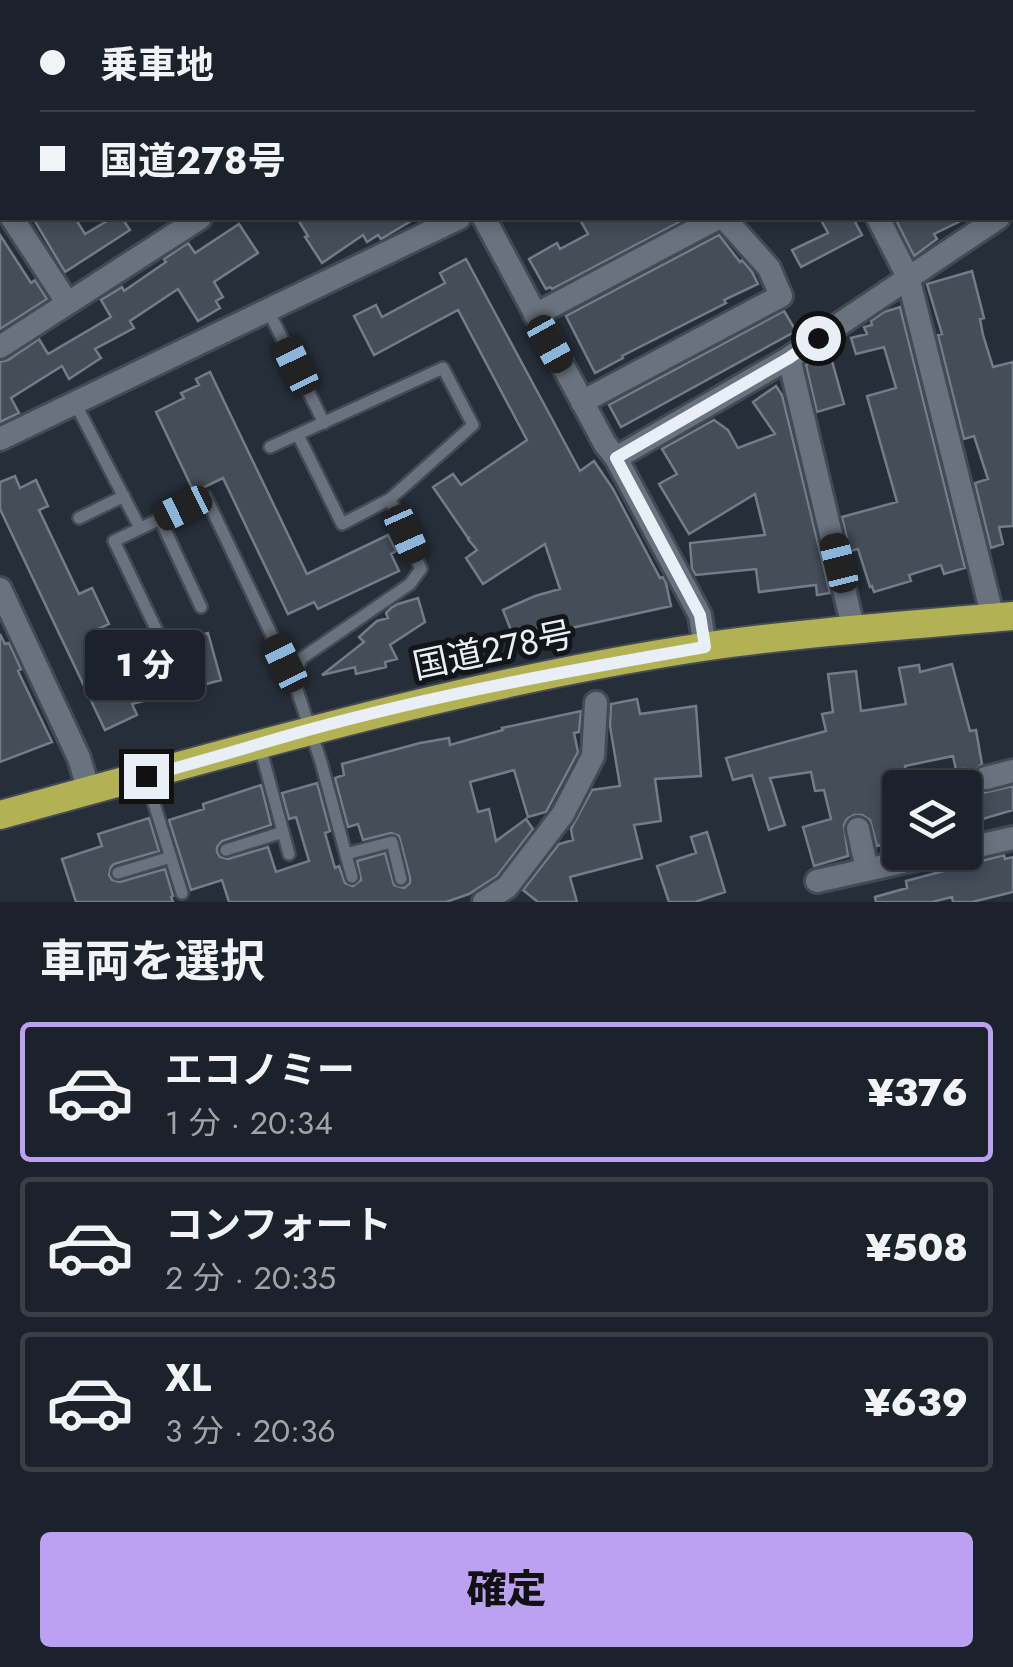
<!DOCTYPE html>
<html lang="ja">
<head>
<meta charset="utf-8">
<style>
  :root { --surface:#1c222b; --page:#252a33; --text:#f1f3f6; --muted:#a0a4a9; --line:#3a3f47; --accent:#bca0f2 }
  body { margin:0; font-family:Jost,"Noto Sans JP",sans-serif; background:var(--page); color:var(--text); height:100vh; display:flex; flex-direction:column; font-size:38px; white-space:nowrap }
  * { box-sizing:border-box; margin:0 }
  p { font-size:32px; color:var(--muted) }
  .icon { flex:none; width:55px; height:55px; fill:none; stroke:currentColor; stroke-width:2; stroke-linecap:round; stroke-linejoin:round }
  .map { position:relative; height:902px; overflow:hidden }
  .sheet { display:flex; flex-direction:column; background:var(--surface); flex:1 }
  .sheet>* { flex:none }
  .guide { position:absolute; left:0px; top:0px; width:1015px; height:220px; box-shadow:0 5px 15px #0003,0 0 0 2px var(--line); display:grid; align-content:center; height:220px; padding:0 40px; background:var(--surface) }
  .tools { position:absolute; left:882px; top:770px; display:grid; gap:20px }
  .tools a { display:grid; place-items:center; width:100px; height:100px; border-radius:10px; background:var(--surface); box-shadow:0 5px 15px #0003,0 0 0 2px var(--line); font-size:50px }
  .end { position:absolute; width:45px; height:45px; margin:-22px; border:12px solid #e9eff6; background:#111; box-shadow:0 0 0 5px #111 }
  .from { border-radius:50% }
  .bubble { position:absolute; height:70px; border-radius:10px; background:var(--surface); box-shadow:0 5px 15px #0003,0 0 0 2px var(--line); font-size:32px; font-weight:800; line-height:70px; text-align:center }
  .car { position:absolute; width:30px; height:60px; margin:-30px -15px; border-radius:12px; box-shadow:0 0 8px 2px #0007; background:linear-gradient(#222 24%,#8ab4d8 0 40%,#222 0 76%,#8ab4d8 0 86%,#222 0) }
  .guide b { display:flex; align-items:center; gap:35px; height:95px; font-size:38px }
  .guide b+b { border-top:2px solid var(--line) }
  .guide i { width:25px; height:25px; background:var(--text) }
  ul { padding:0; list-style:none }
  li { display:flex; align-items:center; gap:30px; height:140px; margin:0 20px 15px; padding:0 20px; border:5px solid var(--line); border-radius:10px }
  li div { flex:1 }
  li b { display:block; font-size:38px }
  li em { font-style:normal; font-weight:800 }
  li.active { border-color:var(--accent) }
  li>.icon { width:90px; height:90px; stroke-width:1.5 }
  h2 { padding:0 40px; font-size:45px; line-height:120px }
  .cta { display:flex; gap:20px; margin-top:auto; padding:20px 40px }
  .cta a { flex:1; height:115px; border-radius:10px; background:var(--accent); color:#111; font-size:40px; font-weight:800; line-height:115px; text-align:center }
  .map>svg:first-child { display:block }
  .building { fill:#444d58; stroke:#737c89; stroke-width:2.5 }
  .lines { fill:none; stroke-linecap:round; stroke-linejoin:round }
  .service-casing { stroke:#434a53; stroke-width:16 }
  .minor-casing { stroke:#434a53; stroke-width:28 }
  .tertiary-casing { stroke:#434a53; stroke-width:30 }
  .trunk-casing { stroke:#434a53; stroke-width:32 }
  .service { stroke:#69727e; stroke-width:11 }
  .minor { stroke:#69727e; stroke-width:22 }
  .tertiary { stroke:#69727e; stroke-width:25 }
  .trunk { stroke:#b2b254; stroke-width:28 }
  .route { stroke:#e9eff6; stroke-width:12 }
  .labels { text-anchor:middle; stroke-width:10; stroke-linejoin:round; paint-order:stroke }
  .street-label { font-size:35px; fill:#e9eff6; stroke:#12161b }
</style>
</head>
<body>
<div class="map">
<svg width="1013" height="902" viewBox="0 0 1013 902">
  <rect width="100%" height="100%" fill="#262e39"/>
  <!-- building -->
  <path class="building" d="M33 218H75L85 234 112 218H122L130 230 65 272Z
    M297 218H416L381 239 378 235 367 242 363 235 322 263 305 237 308 236Z
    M579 218H687L552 289 550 287 546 289 529 259 557 243 560 249 588 234Z
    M820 218H853L862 235 801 267 792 250 828 233Z
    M895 218H967L934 234 937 239 914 256Z
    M239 224 258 253 214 282 223 297 216 301 220 308 198 321 178 289 130 321 134 328 95 349 101 358 69 379 62 366 11 398 19 413 0 422V362L8 360 39 339 48 354 111 317 101 300 122 287 124 291 166 262 164 259 188 243 195 253Z
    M0 235 31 283 35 280 47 299 0 329Z
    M719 235 740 262 742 260 752 272 758 284 724 300 726 303 622 356 623 358 595 373 566 316Z
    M466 259 580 471 594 461 613 489 660 578 663 577 666 583 671 606 553 632 550 623 514 638 503 610 535 596 560 589 545 544 483 584 466 558 477 550 468 539 470 537 468 538 433 487 453 474 461 485 527 440 458 310 374 355 354 316 376 305 382 317 445 283 440 273Z
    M972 271 984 318 980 319 983 335 993 367 1013 362V526L999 527 1003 544 991 548 975 483 988 479 974 436 964 439 938 335 942 334 927 284Z
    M900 307 965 568 944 574 941 565 909 575 911 581 874 592 872 586 870 587 858 549 850 551 842 517 897 502 867 396 896 388 884 347 856 354 851 338 867 334 864 327 872 325 871 321 884 312Z
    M784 311 796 331 621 427 609 405Z
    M830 354 844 404 817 412 806 365 817 358Z
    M210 372 307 574 388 535 396 551 391 554 399 571 318 609 314 602 288 614 223 478 194 492 156 412 184 398 181 393 199 385 196 379Z
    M776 386 782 395 830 593 817 595 816 585 759 592 756 569 696 575 692 569 690 543 765 535 755 494 689 534 659 484 677 474 662 449 714 420 728 430 738 448 775 434 753 402Z
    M15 476 20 488 36 480 48 506 39 510 79 594 92 588 109 624 96 630 116 671 182 652 179 641 208 633 221 680 132 704 137 715 105 730 0 509V482Z
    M418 598 425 622 390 645 397 659 385 662 386 667 356 674 355 667 322 675 364 642 359 637 377 621 388 618 386 613 391 608 398 604Z
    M0 634 5 644 9 643 21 669 18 671 52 742 0 762Z
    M952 664 970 731 976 730 982 764 972 773V783L976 789 983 793 1013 786V810L976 821 975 818 965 821V769L956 770 953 756 905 766 909 785H906L907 788H900V840L877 846 870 820 862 815H854L847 819 844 825 848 856 814 866 803 827 831 819 824 790 815 791 811 772 770 778 785 825 769 830 752 775 733 780 726 758 826 731 822 714 833 712 828 674 856 671 861 711 906 704 899 668 919 665 920 672Z
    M637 699 640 714 696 706 701 776 655 779 661 821 634 825 642 858 570 877 577 902H538L523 890 559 844 573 840 571 829 592 790 620 786 610 726 611 704Z
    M581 711 579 732 574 733 578 752 546 812 528 817 514 770 470 782 478 812 489 809 496 841 526 819 533 829 497 876 469 894 446 902H229L222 880 191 890 169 820 204 809 203 804 261 785 271 825 222 841 217 847V852L220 857 228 859 268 847 276 872 309 861 296 817 289 819 282 793 317 783 330 831 325 833 335 868 339 866 345 883 353 886 361 880 357 861 385 853 394 885 404 888 410 883V878L399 836 391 833 363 840 358 824 348 827 335 778 344 775 342 764 420 743 449 738 450 745 503 730 502 728Z
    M149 818 159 851 114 864 111 867 109 875 112 880 120 882 165 869 173 896 171 897 173 902H76L62 859 102 846 98 834Z
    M707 832 725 892 695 902H669L657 866 696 853 691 837Z
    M1004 855 1005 859 1013 857V892L972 902H953L952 897 932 902H876L875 897 907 888 906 881Z"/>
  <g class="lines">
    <defs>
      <path id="service" d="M27 2 28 0
        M0 47 2 46
        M268 310 324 423
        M75 403 140 528
        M270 447 443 368 473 425 390 499 342 524 298 435
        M79 518 124 496
        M160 519 201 607
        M157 631 114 541 206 497 285 663 296 670
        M260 747 289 854
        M146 778 182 893
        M226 850 283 832
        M346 854 392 842 401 879
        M118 873 171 857
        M352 877 321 762 294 681 296 670 302 658 410 584 421 569 390 499"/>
      <path id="minor" d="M376 0 377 2
        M769 0 770 2
        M912 0 913 2
        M612 2 617 0
        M1012 20H1013
        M0 200 2 204
        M1012 207 1013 208
        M12 218 67 302
        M484 218 605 444 616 458 700 615 705 647
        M878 218 908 277 993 618
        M535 315 718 218
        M0 347 200 218
        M789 358 854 631
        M582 402 781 296 769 268 724 218
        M0 439 459 218
        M616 458 789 358 998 218
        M0 589 79 758 89 791
        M986 778 1013 771
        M858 829 867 870
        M965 849 1013 838
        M817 881 947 852
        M484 902 507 887 563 814 593 756 596 703"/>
      <path id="tertiary" d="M152 2 156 0
        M0 105 2 103"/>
      <path id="trunk" d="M0 815C232 752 464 683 703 647 805 632 910 625 1013 616"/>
    </defs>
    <!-- service casing -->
    <use href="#service" class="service-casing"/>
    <!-- minor casing -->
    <use href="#minor" class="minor-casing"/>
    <!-- tertiary casing -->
    <use href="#tertiary" class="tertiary-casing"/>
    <!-- trunk casing -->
    <use href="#trunk" class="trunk-casing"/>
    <!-- service -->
    <use href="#service" class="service"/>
    <!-- minor -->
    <use href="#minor" class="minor"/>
    <!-- tertiary -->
    <use href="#tertiary" class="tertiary"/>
    <!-- trunk -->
    <use href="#trunk" class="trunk"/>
  </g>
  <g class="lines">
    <!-- route -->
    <path class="route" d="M146 776C200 762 254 745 308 730 438 694 572 670 705 647L700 615 616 458 789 358 818 338"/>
  </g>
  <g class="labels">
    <!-- street labels -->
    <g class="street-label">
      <text transform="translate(493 650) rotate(-12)" y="12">国道278号</text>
    </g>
  </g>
</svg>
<div class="tools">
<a><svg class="icon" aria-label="layers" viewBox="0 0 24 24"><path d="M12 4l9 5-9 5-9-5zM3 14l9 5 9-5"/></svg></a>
</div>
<i class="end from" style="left:818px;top:338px"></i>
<i class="end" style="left:146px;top:776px"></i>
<div class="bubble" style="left:85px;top:630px;width:120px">1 分</div>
<i class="car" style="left:550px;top:344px;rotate:151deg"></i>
<i class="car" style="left:296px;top:366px;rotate:334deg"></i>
<i class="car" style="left:183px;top:508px;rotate:244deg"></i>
<i class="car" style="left:406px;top:534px;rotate:156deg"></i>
<i class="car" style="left:839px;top:563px;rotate:346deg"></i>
<i class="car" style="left:285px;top:663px;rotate:334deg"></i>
<div class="guide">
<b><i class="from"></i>乗車地</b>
<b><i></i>国道278号</b>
</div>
</div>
<section class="sheet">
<h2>車両を選択</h2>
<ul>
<li class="active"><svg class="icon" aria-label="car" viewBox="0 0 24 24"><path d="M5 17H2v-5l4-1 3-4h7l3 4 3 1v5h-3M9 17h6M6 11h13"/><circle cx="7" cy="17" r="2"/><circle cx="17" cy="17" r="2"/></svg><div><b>エコノミー</b><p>1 分 · 20:34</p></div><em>¥376</em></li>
<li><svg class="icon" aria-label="car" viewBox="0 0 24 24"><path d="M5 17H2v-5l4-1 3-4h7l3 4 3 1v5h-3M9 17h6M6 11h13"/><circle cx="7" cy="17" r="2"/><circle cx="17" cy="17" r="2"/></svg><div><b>コンフォート</b><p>2 分 · 20:35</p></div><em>¥508</em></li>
<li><svg class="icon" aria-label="car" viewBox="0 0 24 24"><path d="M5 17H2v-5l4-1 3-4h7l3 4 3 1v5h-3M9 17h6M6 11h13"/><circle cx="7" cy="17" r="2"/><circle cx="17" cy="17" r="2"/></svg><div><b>XL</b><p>3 分 · 20:36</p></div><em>¥639</em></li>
</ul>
<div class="cta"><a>確定</a></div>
</section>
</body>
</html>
